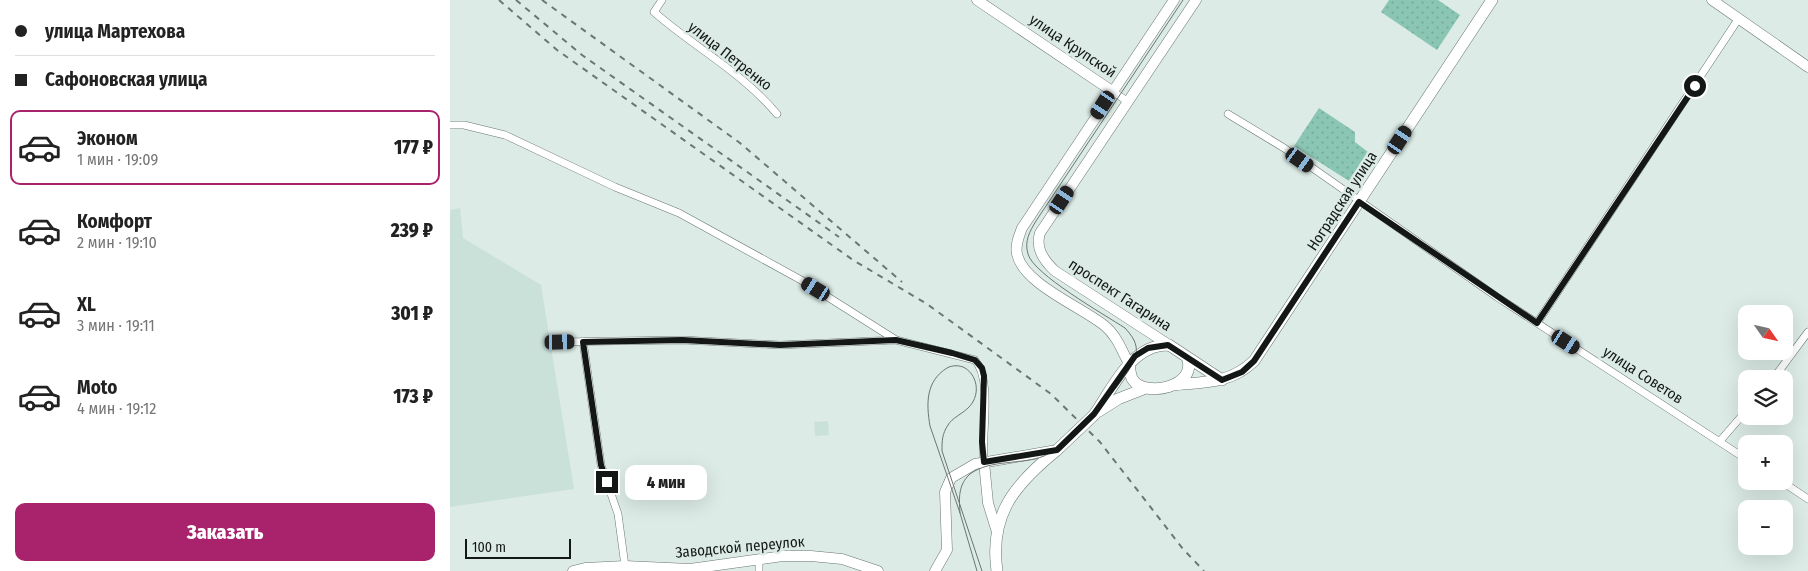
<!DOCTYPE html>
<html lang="ru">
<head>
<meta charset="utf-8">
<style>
  :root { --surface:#fff; --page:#f6f6f6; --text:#222; --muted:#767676; --line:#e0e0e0; --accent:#a9236c }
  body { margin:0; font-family:"Fira Sans Condensed",sans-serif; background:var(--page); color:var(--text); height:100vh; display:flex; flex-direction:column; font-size:19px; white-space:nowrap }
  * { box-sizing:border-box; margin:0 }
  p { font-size:16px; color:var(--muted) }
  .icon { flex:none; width:28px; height:28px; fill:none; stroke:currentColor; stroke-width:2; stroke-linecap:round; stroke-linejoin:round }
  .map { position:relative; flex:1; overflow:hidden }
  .side { display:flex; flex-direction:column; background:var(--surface); width:450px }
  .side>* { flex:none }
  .banner { display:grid; align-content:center; height:110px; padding:0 15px; background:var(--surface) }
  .needle { width:32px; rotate:124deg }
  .fabs { position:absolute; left:1288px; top:305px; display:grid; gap:10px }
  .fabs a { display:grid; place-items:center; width:55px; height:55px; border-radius:10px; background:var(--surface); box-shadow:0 5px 20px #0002; font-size:25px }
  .scale { position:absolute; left:15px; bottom:12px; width:106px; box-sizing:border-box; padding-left:5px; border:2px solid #131816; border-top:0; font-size:14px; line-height:18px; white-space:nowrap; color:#131816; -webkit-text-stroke:4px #dcebe6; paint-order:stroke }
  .end { position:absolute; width:22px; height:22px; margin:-11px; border:6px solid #131816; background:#fff; box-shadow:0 0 0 2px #fff }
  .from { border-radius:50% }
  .bubble { position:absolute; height:35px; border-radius:10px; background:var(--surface); box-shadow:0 5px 20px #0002; font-size:16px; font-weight:800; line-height:35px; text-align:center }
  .car { position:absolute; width:15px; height:30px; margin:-15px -8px; border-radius:6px; box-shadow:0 0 4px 1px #0007; background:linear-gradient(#222 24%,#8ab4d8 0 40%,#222 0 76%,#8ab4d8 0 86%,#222 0) }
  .banner b { display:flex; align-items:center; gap:18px; height:48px; font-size:19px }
  .banner b+b { border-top:1px solid var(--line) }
  .banner i { width:12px; height:12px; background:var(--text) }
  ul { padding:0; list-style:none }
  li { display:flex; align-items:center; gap:15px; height:75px; margin:0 10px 8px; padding:0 5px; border:2px solid transparent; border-radius:10px }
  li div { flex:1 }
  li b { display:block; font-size:19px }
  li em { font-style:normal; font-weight:800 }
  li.on { border-color:var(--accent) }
  li>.icon { width:45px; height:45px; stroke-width:1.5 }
  .primary-button { display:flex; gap:10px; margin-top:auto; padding:10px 15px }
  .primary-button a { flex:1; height:58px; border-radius:10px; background:var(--accent); color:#fff; font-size:20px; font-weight:800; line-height:58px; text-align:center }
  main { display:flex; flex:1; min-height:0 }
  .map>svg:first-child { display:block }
  .built { fill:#cae1d9 }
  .park { fill:url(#park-dots) }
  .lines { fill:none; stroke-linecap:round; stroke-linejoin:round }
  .minor-casing { stroke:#697671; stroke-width:8 }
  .secondary-casing { stroke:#697671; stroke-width:11 }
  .primary-casing { stroke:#697671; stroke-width:12 }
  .minor { stroke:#fff; stroke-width:7 }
  .secondary { stroke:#fff; stroke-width:10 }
  .primary { stroke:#fff; stroke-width:11 }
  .tram { stroke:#6c7673; stroke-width:1 }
  .rail { stroke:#6c7673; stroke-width:2; stroke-dasharray:6 6; stroke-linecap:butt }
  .primary-bridge-casing { stroke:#697671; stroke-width:12; stroke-linecap:butt }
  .primary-bridge { stroke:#fff; stroke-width:11 }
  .route { stroke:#131816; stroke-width:6 }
  .labels { text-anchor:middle; stroke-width:5; stroke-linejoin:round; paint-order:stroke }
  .street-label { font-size:15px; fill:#131816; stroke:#dcebe6 }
</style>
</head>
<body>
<main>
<section class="side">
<div class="banner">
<b><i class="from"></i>улица Мартехова</b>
<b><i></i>Сафоновская улица</b>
</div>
<ul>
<li class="on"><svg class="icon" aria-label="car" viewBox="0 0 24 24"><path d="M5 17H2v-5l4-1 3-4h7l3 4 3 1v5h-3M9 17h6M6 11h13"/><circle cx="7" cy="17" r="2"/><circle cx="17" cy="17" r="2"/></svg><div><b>Эконом</b><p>1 мин · 19:09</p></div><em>177 ₽</em></li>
<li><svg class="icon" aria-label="car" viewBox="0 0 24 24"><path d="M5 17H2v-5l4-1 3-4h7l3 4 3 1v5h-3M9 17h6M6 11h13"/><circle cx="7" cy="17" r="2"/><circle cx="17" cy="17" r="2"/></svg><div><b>Комфорт</b><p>2 мин · 19:10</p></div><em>239 ₽</em></li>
<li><svg class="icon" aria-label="car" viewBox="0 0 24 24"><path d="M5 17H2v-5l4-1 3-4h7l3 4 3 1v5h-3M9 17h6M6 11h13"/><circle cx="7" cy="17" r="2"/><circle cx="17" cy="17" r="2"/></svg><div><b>XL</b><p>3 мин · 19:11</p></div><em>301 ₽</em></li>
<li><svg class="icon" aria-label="car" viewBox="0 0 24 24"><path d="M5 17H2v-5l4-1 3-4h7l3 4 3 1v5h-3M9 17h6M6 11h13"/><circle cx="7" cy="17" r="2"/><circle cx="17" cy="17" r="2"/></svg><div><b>Moto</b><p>4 мин · 19:12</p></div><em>173 ₽</em></li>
</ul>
<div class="primary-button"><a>Заказать</a></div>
</section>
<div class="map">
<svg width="1358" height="571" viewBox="0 0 1358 571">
  <defs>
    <pattern id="park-dots" width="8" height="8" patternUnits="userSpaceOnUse" patternTransform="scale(1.25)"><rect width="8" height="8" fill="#8ac6b3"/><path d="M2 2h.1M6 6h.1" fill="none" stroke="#76a999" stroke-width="1.8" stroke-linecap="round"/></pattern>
  </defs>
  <rect width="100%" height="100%" fill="#dcebe6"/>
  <!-- built -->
  <path class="built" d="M10 208 13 238 91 285 124 489 0 507V210Z
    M378 421 379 435 365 436 364 422Z"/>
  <!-- park -->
  <path class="park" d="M939 0H988L1010 15 987 50 931 12Z
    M869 108 905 132V142L918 152 899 181 844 146Z"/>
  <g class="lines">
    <defs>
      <path id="minor" d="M212 0 204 12C244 47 293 73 327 114
        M662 91 677 101
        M778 114 834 148 1047 297 1296 459
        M0 125H14L55 135 165 187 229 213 351 280 446 340 525 360C543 381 531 433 534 462
        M1087 323 1289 18
        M133 341 151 465 168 514 175 566
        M99 342 233 340 330 345 446 340
        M1323 379 1358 332
        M1270 441 1296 411
        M1331 481 1358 499
        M309 571V559"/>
      <path id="secondary" d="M527 0 662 91
        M1262 0 1358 67
        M719 345 605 271C594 261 585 248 590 233L746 0
        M679 364C672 351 667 336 655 326 632 307 573 284 567 254 565 245 569 236 572 228L724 0
        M534 462 538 503 547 532
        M123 571 135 568 175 566 240 569 333 556H361L392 559 428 571
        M485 571 497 550 495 492 501 478 525 464 607 450"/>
      <path id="primary" d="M679 364C680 369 680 376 683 380 695 398 749 387 737 357
        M723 385C754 382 780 384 804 361L1042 0
        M649 411 668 399 696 388
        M644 415C663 388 681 344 719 345L772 380
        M547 571C539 514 565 484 607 450"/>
    </defs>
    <!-- minor casing -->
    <use href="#minor" class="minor-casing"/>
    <!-- secondary casing -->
    <use href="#secondary" class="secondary-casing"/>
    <!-- primary casing -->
    <use href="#primary" class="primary-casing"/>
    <!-- minor -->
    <use href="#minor" class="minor"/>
    <!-- secondary -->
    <use href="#secondary" class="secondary"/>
    <!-- primary -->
    <use href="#primary" class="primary"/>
    <!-- tram -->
    <path class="tram" d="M510 513C509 498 508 485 520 474 540 459 572 465 594 456 615 447 682 377 686 355 688 343 682 336 675 328 655 315 583 274 578 254 574 241 580 231 586 221L733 0
      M527 571 510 513 480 426C476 403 476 381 497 368 502 365 510 365 515 368 529 377 530 397 518 408 512 414 502 418 498 425 492 434 492 441 492 451L532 571"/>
    <!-- rail -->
    <path class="rail" d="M49 0 107 50 403 260 477 304 601 394 650 442 733 549 754 571
      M66 0 132 55 389 237
      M92 0 290 143 452 282"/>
    <defs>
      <path id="primary-bridge" d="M607 450 644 415"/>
    </defs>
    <!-- primary-bridge casing -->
    <use href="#primary-bridge" class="primary-bridge-casing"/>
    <!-- primary-bridge -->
    <use href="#primary-bridge" class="primary-bridge"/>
  </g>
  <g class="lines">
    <!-- route -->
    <path class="route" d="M157 482 151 465 133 342 232 340 330 345 446 340 502 353 525 360 532 368 534 376 532 442 534 462 607 450 644 414 685 356 698 348 718 345 772 380 792 372 804 361 909 202 1087 323 1245 86"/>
  </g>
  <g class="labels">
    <!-- street labels -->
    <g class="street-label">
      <text transform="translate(623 46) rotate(34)" y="5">улица Крупской</text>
      <text transform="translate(280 56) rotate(38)" y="5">улица Петренко</text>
      <text transform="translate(892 201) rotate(-57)" y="5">Ноградская улица</text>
      <text transform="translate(670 295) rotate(33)" y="5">проспект Гагарина</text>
      <text transform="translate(1193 375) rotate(33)" y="5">улица Советов</text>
      <text transform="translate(290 547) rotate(-5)" y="5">Заводской переулок</text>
    </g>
  </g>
</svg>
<div class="fabs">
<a><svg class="needle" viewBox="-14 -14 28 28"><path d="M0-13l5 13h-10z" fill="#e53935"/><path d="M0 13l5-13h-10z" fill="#767676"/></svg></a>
<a><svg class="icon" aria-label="layers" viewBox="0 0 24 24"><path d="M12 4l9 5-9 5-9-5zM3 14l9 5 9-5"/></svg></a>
<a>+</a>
<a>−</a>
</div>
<div class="scale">100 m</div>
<i class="end from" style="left:1245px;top:86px"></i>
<i class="end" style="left:157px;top:482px"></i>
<div class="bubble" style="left:175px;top:465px;width:82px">4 мин</div>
<i class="car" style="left:653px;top:105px;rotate:213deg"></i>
<i class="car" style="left:950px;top:140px;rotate:33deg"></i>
<i class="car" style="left:850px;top:160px;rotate:125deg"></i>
<i class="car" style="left:612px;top:200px;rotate:34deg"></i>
<i class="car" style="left:366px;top:289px;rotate:301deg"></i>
<i class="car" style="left:110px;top:342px;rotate:89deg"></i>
<i class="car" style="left:1116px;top:342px;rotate:123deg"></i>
</div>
</main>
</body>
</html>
